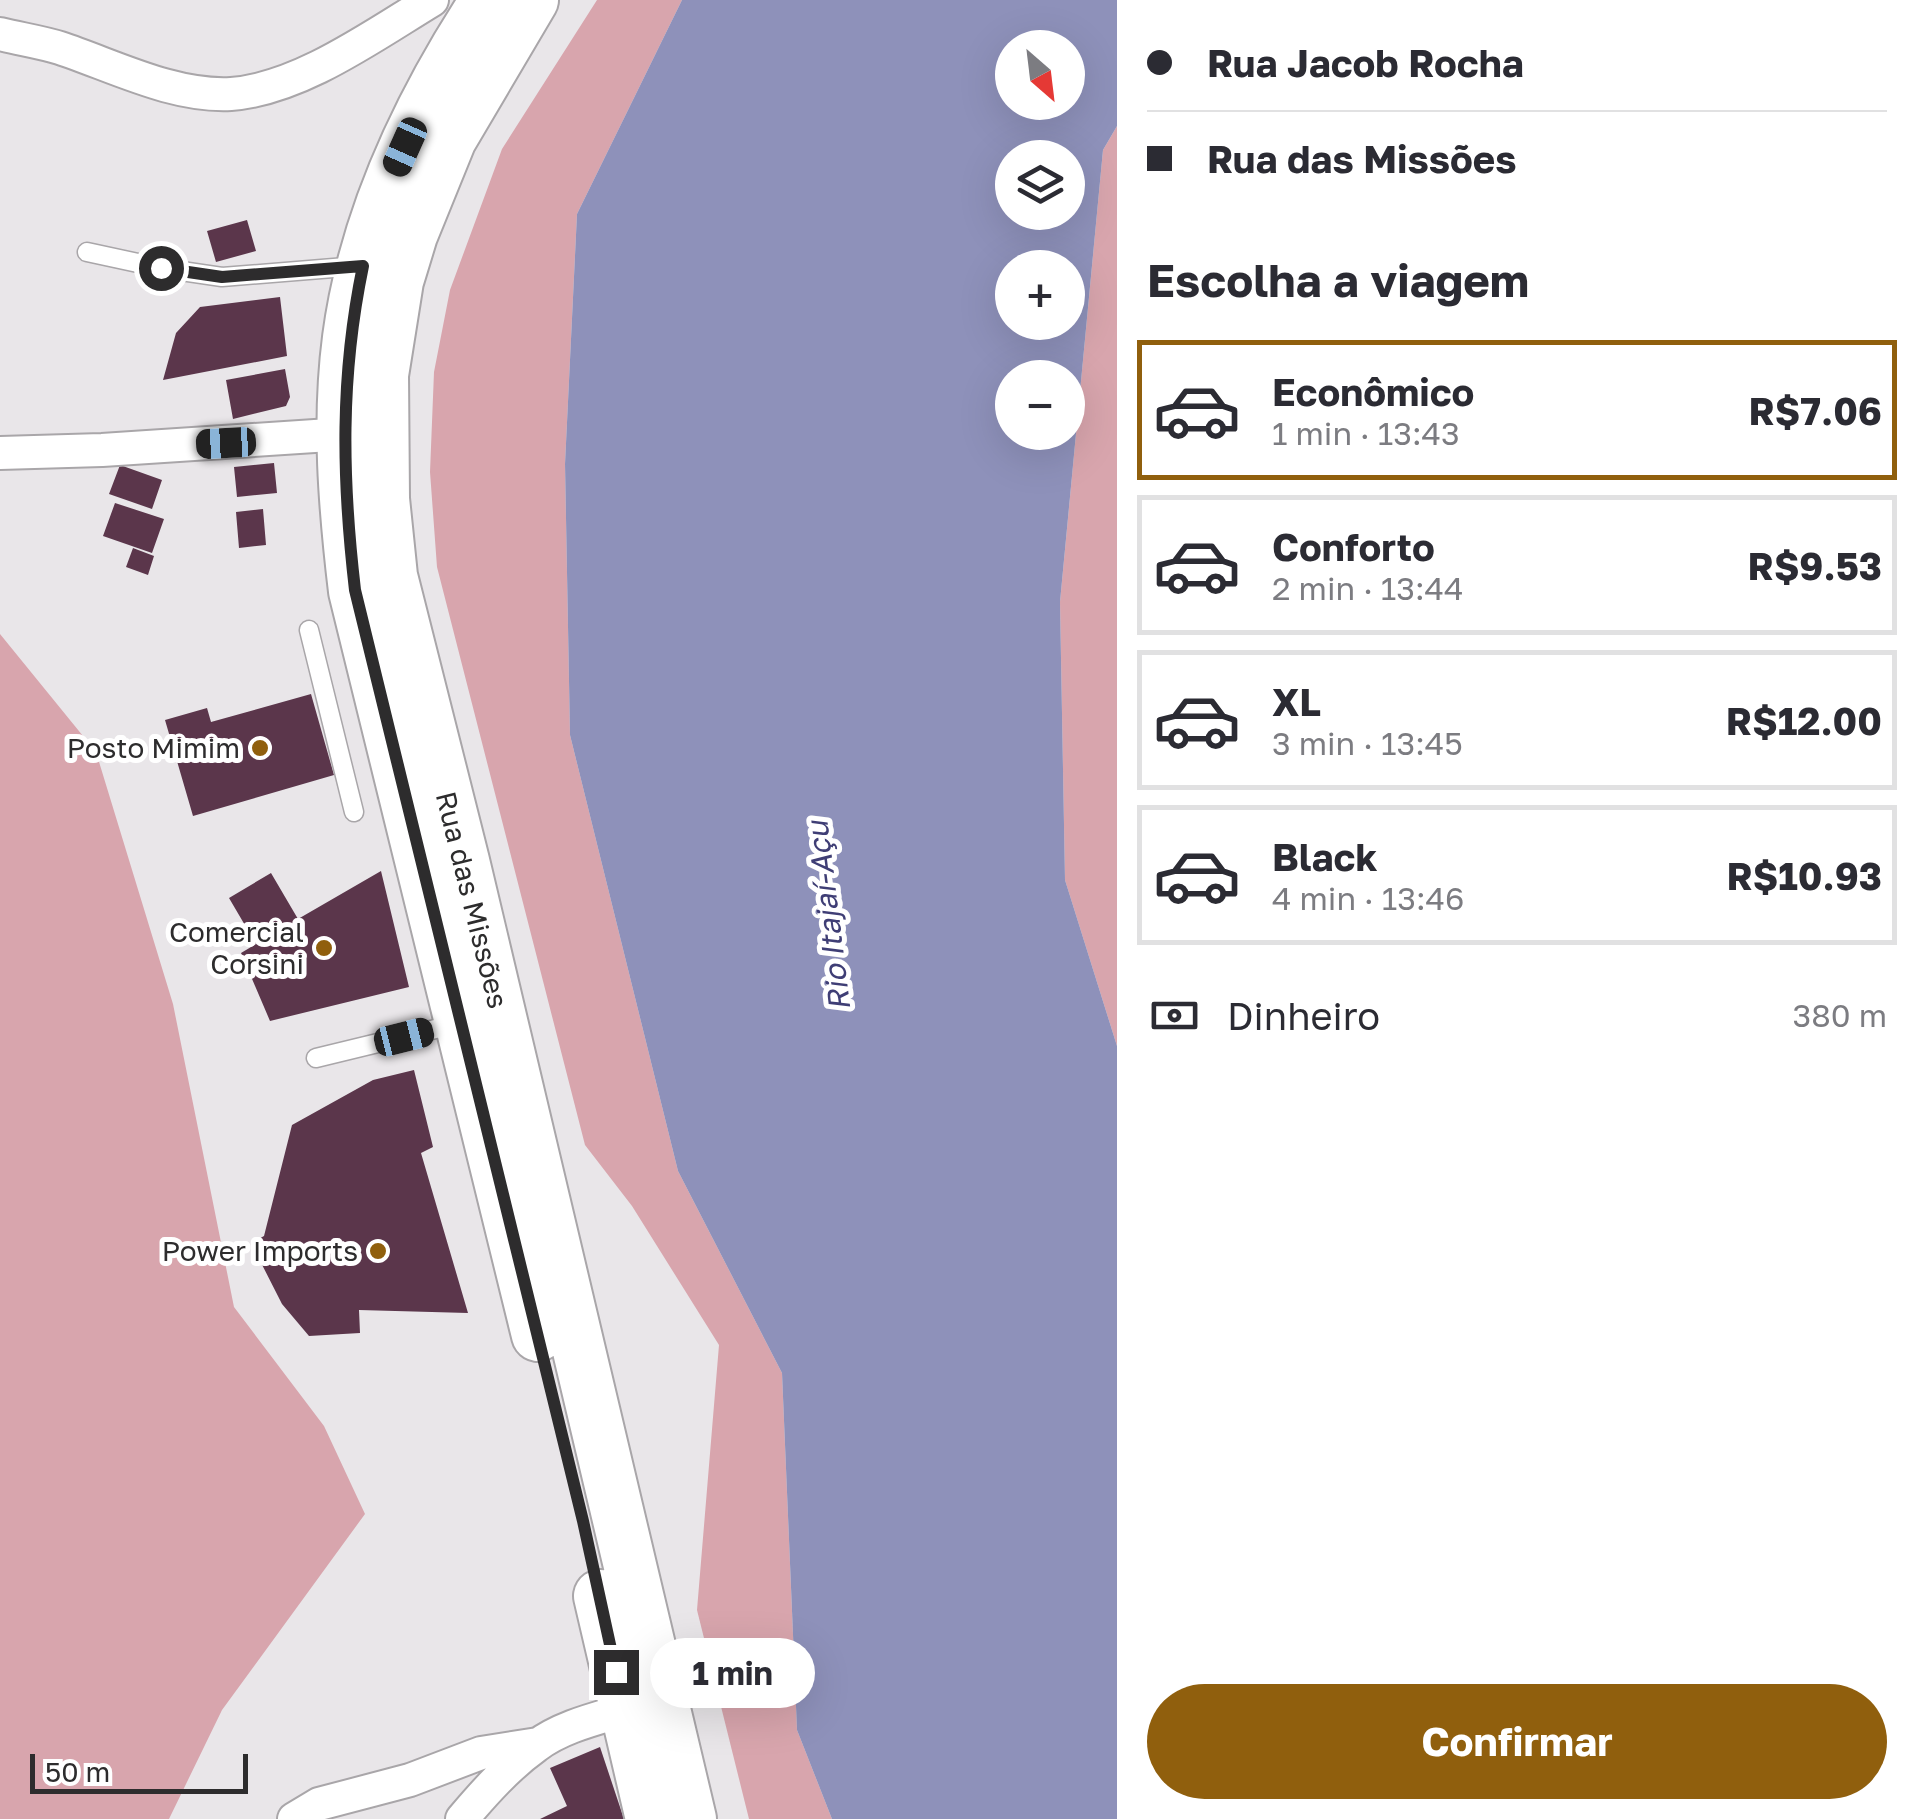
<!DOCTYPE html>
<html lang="pt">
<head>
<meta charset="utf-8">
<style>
  :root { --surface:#fff; --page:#f7f7f7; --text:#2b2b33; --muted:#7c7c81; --line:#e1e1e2; --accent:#905f0d }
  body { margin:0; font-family:"Golos Text",sans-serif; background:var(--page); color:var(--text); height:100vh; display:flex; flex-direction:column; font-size:38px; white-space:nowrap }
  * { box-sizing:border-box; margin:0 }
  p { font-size:32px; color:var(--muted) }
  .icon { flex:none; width:55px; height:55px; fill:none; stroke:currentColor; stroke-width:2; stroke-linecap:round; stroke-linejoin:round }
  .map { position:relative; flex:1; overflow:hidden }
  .drawer { display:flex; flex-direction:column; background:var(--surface); width:800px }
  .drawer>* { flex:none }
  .banner { display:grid; align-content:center; height:220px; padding:0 30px; background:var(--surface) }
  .needle { width:65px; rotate:152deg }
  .fabs { position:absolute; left:995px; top:30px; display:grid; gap:20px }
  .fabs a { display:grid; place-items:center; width:90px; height:90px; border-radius:50%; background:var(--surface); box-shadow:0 10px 40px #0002; font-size:50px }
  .scale { position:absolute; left:30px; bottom:25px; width:218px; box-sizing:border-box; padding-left:10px; border:5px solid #2d2c2d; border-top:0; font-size:28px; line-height:35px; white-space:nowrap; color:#2d2c2d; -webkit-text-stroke:8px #fff; paint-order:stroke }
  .end { position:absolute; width:45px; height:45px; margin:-22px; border:12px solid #2d2c2d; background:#fff; box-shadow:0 0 0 5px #fff }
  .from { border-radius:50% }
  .bubble { position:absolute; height:70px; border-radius:35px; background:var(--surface); box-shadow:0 10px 40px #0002; font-size:32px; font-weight:700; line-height:70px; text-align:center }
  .car { position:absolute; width:30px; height:60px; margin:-30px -15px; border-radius:12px; box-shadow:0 0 8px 2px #0007; background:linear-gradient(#222 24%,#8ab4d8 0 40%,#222 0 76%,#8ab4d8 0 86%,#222 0) }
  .banner b { display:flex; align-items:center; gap:35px; height:95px; font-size:38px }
  .banner b+b { border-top:2px solid var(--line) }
  .banner i { width:25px; height:25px; background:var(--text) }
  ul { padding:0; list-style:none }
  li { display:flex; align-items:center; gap:30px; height:140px; margin:0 20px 15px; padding:0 10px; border:5px solid var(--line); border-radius:0px }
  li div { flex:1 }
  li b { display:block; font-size:38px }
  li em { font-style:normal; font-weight:700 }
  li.current { border-color:var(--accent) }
  li>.icon { width:90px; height:90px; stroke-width:1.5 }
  h2 { padding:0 30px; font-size:45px; line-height:120px }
  .pay { display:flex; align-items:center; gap:25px; height:110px; padding:0 30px; font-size:38px }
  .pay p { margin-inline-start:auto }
  .action { display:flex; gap:20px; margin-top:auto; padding:20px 30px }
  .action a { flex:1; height:115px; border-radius:60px; background:var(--accent); color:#fff; font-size:40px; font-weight:700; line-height:115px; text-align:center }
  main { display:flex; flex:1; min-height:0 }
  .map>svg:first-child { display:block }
  .forest { fill:#d8a5ad }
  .water { fill:#8e91ba; fill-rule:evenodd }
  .building { fill:#5b364b }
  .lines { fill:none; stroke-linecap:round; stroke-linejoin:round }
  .lane-casing { stroke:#a9a6a9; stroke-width:21 }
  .street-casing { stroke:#a9a6a9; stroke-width:36 }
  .primary-casing { stroke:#a9a6a9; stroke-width:56 }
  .lane { stroke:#fff; stroke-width:18 }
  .street { stroke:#fff; stroke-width:32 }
  .primary { stroke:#fff; stroke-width:52 }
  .route { stroke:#2d2c2d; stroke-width:12 }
  .poi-dot { fill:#905f0d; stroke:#fff; stroke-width:4 }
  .labels { text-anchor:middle; stroke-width:10; stroke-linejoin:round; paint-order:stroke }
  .poi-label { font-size:28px; fill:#2d2c2d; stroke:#fff; text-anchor:end }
  .street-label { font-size:28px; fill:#2d2c2d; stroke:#fff }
  .water-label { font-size:30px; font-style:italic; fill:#3f3e75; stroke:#fff }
</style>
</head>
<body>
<main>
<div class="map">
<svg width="1117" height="1819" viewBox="0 0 1117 1819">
  <rect width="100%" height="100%" fill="#e9e6e9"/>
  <!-- forest -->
  <path class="forest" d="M597 0H682L577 214 565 464 570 735 678 1171 782 1373 797 1730 832 1819H749L697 1610 719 1345 632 1206 585 1145 437 567 430 472 434 372 450 290 502 149Z
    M1117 126V1046L1065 880 1060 602 1103 150Z
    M0 634 96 752 173 1004 234 1307 324 1426 365 1514 222 1710 169 1819H0Z"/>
  <!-- water -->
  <path class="water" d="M682 0H1117V126L1103 150 1060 602 1065 880 1117 1046V1819H832L797 1730 782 1373 678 1171 570 735 565 464 577 214ZM1012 48H1068V102H1012ZM1012 158H1068V212H1012ZM1012 268H1068V322H1012ZM1012 378H1068V432H1012Z"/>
  <!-- building -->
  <path class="building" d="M247 220 256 251 216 262 207 231Z
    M280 297 287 356 163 380 176 333 200 307Z
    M285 369 290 397 286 406 233 419 226 380Z
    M274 463 277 493 237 497 234 467Z
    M120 465 162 480 152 509 109 494Z
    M115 503 164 519 152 553 103 536Z
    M263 509 266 545 239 548 236 512Z
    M133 548 154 556 148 575 126 567Z
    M311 694 334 775 193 816 165 720 207 708 211 722Z
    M381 871 409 987 270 1021 241 953 256 944 229 898 271 873 298 919Z
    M414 1070 433 1147 421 1153 468 1313 359 1310 360 1333 309 1336 282 1304 251 1243 264 1236 292 1125 373 1080Z
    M600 1747 624 1819H540L567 1806 550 1768Z"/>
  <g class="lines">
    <defs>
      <path id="lane" d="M87 252 161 268 222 277 358 266
        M309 630 354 812
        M316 1058 456 1024"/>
      <path id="street" d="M0 34C20 39 41 42 60 48 114 66 173 97 231 94 300 89 374 35 432 0
        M0 453 102 450 345 434
        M294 1819 319 1804 410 1780 481 1753 538 1744
        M462 1819C484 1793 508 1766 536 1746 561 1727 595 1719 625 1710"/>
      <path id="primary" d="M487 0C420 102 365 216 349 338 338 422 345 507 355 591L538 1335
        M532 0 450 139 411 235 397 281 382 375 383 499 391 576 463 861 690 1819
        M600 1596 652 1819"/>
    </defs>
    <!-- lane casing -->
    <use href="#lane" class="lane-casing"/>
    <!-- street casing -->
    <use href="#street" class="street-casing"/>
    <!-- primary casing -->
    <use href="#primary" class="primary-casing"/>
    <!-- lane -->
    <use href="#lane" class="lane"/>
    <!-- street -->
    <use href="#street" class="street"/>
    <!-- primary -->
    <use href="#primary" class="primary"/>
  </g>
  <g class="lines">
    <!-- route -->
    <path class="route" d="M161 268 222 277 363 266C340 377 342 478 355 590L583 1521 616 1672"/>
  </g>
  <!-- markers -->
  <g class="poi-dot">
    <circle cx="260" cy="748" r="10"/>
    <circle cx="324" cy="948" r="10"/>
    <circle cx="378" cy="1251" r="10"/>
  </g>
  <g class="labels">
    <!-- poi labels -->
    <g class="poi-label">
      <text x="240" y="758">Posto Mimim</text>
      <text x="304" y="942">Comercial<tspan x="304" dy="32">Corsini</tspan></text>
      <text x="358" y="1261">Power Imports</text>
    </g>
    <!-- street labels -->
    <g class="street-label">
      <text transform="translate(472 900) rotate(76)" y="10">Rua das Missões</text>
    </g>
    <!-- water labels -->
    <g class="water-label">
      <text transform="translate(829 916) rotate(-97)" y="10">Rio Itajaí-Açu</text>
    </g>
  </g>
</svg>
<div class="fabs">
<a><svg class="needle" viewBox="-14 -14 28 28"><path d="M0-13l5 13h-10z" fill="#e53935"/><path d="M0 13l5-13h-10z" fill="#7c7c81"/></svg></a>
<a><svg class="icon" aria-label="layers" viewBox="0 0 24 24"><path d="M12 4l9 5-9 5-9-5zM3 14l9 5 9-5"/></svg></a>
<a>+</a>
<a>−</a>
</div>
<div class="scale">50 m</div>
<i class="end from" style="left:161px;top:268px"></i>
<i class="end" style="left:616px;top:1672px"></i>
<div class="bubble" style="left:650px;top:1638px;width:165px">1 min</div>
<i class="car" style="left:405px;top:147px;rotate:204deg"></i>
<i class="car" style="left:226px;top:443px;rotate:267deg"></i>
<i class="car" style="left:404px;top:1037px;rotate:76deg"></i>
</div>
<section class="drawer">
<div class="banner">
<b><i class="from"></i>Rua Jacob Rocha</b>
<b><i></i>Rua das Missões</b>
</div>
<h2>Escolha a viagem</h2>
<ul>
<li class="current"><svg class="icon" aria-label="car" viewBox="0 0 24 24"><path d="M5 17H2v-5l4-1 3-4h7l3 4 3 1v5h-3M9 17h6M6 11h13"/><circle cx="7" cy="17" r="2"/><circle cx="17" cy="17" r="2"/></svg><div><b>Econômico</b><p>1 min · 13:43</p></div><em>R$7.06</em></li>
<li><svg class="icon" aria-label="car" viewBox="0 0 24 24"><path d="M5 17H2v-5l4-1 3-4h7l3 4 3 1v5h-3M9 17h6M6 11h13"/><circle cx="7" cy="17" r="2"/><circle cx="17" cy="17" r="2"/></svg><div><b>Conforto</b><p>2 min · 13:44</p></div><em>R$9.53</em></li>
<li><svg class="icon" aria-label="car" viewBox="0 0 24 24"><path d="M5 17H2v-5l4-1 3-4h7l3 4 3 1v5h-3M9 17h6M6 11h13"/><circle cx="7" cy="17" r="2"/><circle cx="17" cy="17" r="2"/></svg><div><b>XL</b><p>3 min · 13:45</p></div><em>R$12.00</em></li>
<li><svg class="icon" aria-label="car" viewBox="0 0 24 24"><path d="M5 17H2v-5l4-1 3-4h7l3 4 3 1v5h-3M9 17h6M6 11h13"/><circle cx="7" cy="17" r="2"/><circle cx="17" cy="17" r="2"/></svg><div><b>Black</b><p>4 min · 13:46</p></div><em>R$10.93</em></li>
</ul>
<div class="pay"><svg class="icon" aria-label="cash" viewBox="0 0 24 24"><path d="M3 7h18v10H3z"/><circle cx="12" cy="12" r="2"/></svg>Dinheiro<p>380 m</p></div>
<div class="action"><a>Confirmar</a></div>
</section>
</main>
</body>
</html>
